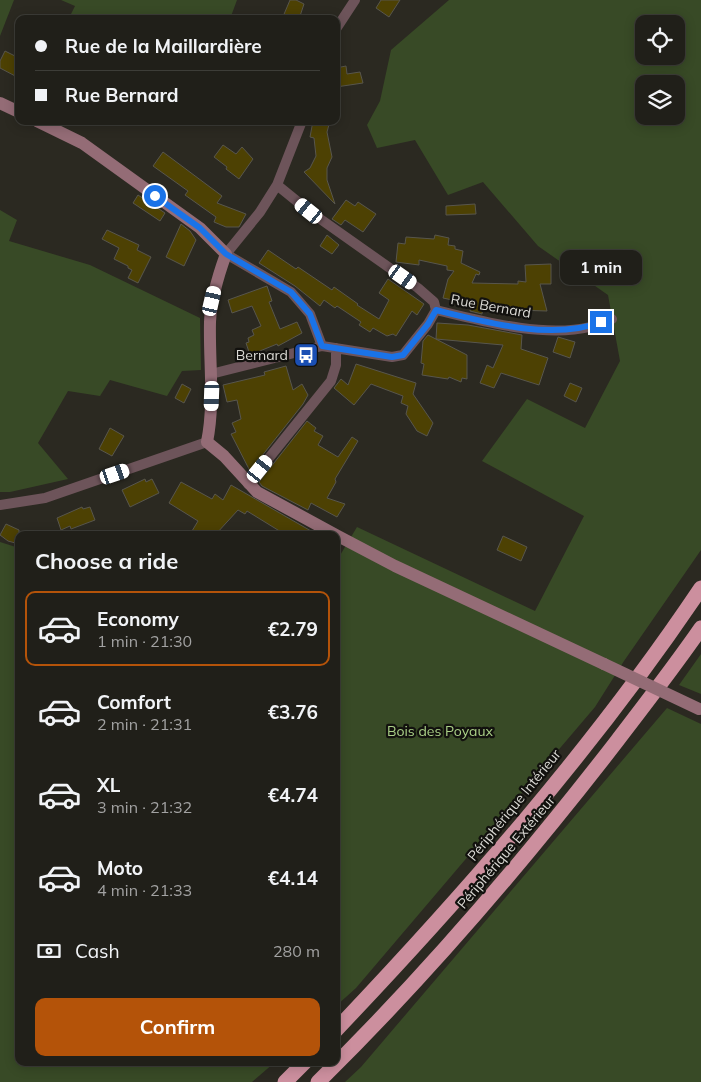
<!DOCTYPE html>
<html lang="en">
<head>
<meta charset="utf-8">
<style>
  :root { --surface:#201f19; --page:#282722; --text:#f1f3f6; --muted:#a2a2a2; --line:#3d3d38; --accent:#b45309 }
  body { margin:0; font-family:Mulish,sans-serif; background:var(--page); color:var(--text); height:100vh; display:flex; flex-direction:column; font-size:19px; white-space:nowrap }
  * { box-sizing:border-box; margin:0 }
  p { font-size:16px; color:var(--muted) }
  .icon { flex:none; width:28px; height:28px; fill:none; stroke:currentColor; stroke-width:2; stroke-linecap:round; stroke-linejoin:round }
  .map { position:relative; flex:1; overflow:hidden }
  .details { position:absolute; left:15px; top:531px; width:325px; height:535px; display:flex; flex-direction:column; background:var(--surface); border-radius:10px; box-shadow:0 2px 12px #0003,0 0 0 1px var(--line) }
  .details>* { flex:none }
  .top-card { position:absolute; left:15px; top:15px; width:325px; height:110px; border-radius:10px; box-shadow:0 2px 12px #0003,0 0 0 1px var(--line); display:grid; align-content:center; height:110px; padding:0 20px; background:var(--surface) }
  .tools { position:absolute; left:635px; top:15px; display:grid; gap:10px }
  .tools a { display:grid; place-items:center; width:50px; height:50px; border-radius:10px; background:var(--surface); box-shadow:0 2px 12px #0003,0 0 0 1px var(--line); font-size:25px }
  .end { position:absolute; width:22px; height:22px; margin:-11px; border:6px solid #1a73e8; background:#fff; box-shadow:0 0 0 2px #fff }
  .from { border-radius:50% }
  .bubble { position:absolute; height:35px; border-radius:10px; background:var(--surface); box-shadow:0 2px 12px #0003,0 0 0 1px var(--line); font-size:16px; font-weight:700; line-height:35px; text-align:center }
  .car { position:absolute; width:15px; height:30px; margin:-15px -8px; border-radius:6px; box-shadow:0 0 4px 1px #0007; background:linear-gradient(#fff 24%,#345 0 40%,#fff 0 76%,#345 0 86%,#fff 0) }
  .top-card b { display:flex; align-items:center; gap:18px; height:48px; font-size:19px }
  .top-card b+b { border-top:1px solid var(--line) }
  .top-card i { width:12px; height:12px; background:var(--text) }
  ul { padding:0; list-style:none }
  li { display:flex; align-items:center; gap:15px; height:75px; margin:0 10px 8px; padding:0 10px; border:2px solid transparent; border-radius:10px }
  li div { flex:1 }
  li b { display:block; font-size:19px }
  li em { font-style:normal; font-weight:700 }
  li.active { border-color:var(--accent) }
  li>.icon { width:45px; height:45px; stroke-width:1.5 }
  h2 { padding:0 20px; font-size:22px; line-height:60px }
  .pay { display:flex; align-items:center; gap:12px; height:55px; padding:0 20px; font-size:19px }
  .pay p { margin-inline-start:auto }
  .primary-button { display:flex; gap:10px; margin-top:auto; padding:10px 20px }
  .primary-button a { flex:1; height:58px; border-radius:10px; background:var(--accent); color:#fff; font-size:20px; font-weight:700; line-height:58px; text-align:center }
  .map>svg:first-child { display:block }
  .green { fill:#384a26; fill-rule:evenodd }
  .building { fill:#4d4103; stroke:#58564d }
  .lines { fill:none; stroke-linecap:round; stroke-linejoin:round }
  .street { stroke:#6d545a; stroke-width:10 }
  .secondary { stroke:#946c76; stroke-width:12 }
  .highway { stroke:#cc8f9e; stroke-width:15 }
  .secondary-bridge { stroke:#946c76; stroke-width:12 }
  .route { stroke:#1a73e8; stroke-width:6 }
  .labels { text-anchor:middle; stroke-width:4.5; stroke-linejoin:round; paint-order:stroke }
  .street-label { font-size:14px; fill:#dad9d4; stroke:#12110e }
  .poi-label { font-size:14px; fill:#dad9d4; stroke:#12110e; text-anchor:end }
  .park-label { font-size:14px; fill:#aad087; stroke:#12110e }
</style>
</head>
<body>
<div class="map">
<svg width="701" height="1082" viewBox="0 0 701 1082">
  <rect width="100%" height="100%" fill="#2b2921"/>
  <!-- green -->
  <path class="green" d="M0 0H14L0 36Z
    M61 0H237L230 19H79L71 14 75 6Z
    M449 0H701V550L624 661 595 707 356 988 336 1006V562L357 527 535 611 584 516 482 461 527 399 585 428 620 361 608 295 538 246 483 182 448 195 415 140 377 148 367 125 380 101 391 50ZM644 24H676V56H644ZM644 84H676V116H644Z
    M0 210 17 220 9 241 90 265 200 318 201 370 182 371 167 396 110 380 100 396 68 391 38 443 68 479 10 492H0Z
    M0 542 19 548V1062L274 1063 252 1082H0Z
    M701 654V694L679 685Z
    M667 708 701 724V1082H345L361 1067Z"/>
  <!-- building -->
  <path class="building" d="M290 0H296L304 4 299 19H282Z
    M381 0H400L389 17 376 8Z
    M5 51 19 58V78L0 68V61Z
    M346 66 347 74 360 72 363 83 336 87V68Z
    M313 121H330L327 132 332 157 327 168V180L335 204 304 172 310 168 316 156 314 138 310 137Z
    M223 145 236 154 242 147 253 159 239 179 226 169 227 167 214 157Z
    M163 152 222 196 217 203 246 214 239 227H226L214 222 216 217 185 195 188 191 153 166Z
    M138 195 165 213 160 221 133 203Z
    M346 200 355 206 358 202 376 214 363 232 345 220 341 225 332 219Z
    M475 204 476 214 446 215V206Z
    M181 224 190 231 196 240 184 266 166 257Z
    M107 230 139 245 137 250 151 257 138 283 128 278 132 270 128 268V266L114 259 119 248 102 239Z
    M327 235 339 245 332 254 320 246Z
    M435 235 449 238 448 245 455 246V249L463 251 461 263 480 272 479 275 476 274 472 283 518 284V281L526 282 525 265 551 264V284H540L547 311 515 310V307L483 305 482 314 470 311 471 304 443 298 448 279 454 271 447 270V266L419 260V265L396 262 398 243 405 244 406 237 434 239Z
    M268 250 296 269 298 267 332 290 334 287 358 304 357 305 379 319 389 300 379 293 388 279 424 304 417 315 412 311 396 336 393 334 387 336 373 328 370 332 359 325 361 322 337 306 335 308 324 300 320 306 295 286 259 263Z
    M267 286 272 301 269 302 280 329 297 322 302 333 278 346 277 344 250 355 246 343 249 342 248 338 254 335 252 330 261 326 252 306 232 313 228 300Z
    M437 323 468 325 522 335 521 349 548 358 539 385 501 373 494 388 480 383 487 365 493 368 503 345 436 339Z
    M428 335 467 355V379L462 378 461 382 449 377 448 379 422 375 424 364 421 363 423 341Z
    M558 337 575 342 570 358 553 352Z
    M356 364 416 383 413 394 433 423 427 436 417 431 406 414 408 406 401 403 403 396 371 384 354 405 334 388 341 379 348 385Z
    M286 366 293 390 302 384 308 395 303 404 250 471 231 434 236 432 232 423 241 419 237 400 227 402 223 385 265 375 264 372Z
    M570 383 582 388 576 402 564 396Z
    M182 384 191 389 184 403 175 398Z
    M307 421 316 428 314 431 323 436 318 445 338 457 352 437 358 441 335 479 336 482 327 498 345 504 337 517 311 503 308 510 262 486 259 482Z
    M110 428 124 436 112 456 99 449Z
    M145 479 146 482 152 479 159 493 130 507 122 490Z
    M181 482 212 499 215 494 223 500 231 485 318 535H286L247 511 245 514 238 510 216 534 211 531 208 535H200L192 531 198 521 169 503Z
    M82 507 83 509 90 507 95 520 71 529 70 526 61 530 57 518Z
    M6 524 19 530V544L8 541 0 535Z
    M503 536 527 547 521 561 497 550Z"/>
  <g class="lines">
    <!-- street -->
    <path class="street" d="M336 29 355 0
      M302 121 277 185 260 212 226 254 291 292 310 314 322 346
      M277 185 309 211 418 288 434 302 436 310
      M436 310C482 321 543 338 590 327 597 325 605 321 612 319
      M211 374 322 346 392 357 403 355 428 324 436 310
      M248 484 331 381 336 365V348
      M0 505 45 498 207 442"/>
    <!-- secondary -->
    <path class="secondary" d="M0 103 19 112
      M37 121 82 143 200 228 226 254C218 276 211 299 210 322 209 363 215 402 207 442L224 456 257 492 336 535
      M336 535 395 566 604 664"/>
    <!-- highway -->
    <path class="highway" d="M336 1030C467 892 595 746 701 588
      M285 1082 305 1062
      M318 1082C426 976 525 860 617 741 646 703 674 667 701 628"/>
    <!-- secondary-bridge -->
    <path class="secondary-bridge" d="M604 664 699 709"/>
  </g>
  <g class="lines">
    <!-- route -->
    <path class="route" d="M155 196 200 228 226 254 291 292 310 314 322 346 392 357 403 355 428 324 436 310C484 322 553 341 601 322"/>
  </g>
  <!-- icons -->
  <defs>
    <symbol id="bus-square" viewBox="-11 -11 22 22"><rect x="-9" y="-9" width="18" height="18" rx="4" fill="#1a4fb4" stroke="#12110e"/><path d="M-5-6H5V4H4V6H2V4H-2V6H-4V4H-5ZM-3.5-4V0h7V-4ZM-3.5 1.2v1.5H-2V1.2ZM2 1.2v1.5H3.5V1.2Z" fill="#fff"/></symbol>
  </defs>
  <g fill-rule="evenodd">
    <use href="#bus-square" x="292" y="341" width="28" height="28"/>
  </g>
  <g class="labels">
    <!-- street labels -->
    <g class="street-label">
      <text transform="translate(491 306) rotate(10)" y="5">Rue Bernard</text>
      <text transform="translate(514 805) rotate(-51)" y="5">Périphérique Intérieur</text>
      <text transform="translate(506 852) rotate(-50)" y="5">Périphérique Extérieur</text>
    </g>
    <!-- poi labels -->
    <g class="poi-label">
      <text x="288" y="360">Bernard</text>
    </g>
    <!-- park labels -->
    <g class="park-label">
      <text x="440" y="736">Bois des Poyaux</text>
    </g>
  </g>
</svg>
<div class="tools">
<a><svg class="icon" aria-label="locate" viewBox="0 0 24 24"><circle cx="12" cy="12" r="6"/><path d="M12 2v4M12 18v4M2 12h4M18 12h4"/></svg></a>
<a><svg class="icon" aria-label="layers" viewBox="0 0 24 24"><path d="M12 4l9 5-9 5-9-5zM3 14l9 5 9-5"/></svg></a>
</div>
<i class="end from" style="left:155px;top:196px"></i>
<i class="end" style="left:601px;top:322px"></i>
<div class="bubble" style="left:560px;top:250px;width:82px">1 min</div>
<i class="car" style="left:309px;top:211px;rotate:309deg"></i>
<i class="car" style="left:403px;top:277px;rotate:125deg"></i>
<i class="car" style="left:212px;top:301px;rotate:13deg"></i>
<i class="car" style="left:212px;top:396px;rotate:182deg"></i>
<i class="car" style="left:260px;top:469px;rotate:39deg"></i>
<i class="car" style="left:115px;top:474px;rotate:71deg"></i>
<div class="top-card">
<b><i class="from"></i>Rue de la Maillardière</b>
<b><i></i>Rue Bernard</b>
</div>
<section class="details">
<h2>Choose a ride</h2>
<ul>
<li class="active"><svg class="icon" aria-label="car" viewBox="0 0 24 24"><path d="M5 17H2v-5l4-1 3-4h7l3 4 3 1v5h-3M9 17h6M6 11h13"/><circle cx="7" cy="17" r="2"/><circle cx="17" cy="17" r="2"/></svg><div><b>Economy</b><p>1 min · 21:30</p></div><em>€2.79</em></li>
<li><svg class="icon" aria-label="car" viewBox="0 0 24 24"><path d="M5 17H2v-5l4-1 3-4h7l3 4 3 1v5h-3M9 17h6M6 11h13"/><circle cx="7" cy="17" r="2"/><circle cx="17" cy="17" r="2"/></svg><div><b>Comfort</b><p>2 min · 21:31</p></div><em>€3.76</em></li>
<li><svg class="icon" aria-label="car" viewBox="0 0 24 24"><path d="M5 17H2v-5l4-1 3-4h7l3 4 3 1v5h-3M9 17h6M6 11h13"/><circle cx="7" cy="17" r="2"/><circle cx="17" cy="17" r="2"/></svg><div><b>XL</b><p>3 min · 21:32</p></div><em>€4.74</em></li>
<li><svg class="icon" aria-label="car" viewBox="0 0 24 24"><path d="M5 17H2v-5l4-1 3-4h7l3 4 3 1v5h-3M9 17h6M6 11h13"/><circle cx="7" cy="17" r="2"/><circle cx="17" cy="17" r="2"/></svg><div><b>Moto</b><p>4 min · 21:33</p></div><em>€4.14</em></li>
</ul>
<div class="pay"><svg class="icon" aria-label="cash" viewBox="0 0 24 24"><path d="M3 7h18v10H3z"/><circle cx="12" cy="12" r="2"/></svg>Cash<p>280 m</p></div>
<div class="primary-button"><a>Confirm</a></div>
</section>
</div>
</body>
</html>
